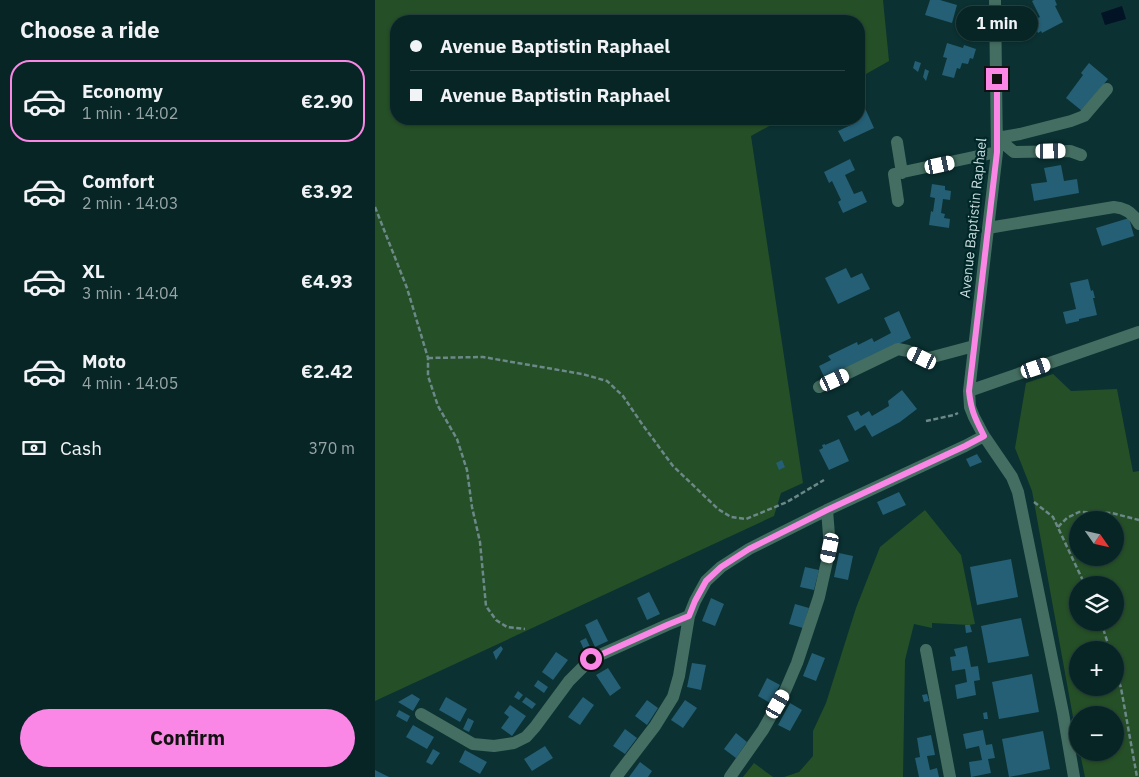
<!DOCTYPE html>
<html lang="en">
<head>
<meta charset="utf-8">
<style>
  :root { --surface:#082526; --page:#112d2e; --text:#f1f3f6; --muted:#98a5a7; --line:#294243; --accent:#fa87e6 }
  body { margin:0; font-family:"IBM Plex Sans",sans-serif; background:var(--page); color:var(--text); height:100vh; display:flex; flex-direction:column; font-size:19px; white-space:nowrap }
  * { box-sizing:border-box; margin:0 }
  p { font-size:16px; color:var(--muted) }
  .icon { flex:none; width:28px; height:28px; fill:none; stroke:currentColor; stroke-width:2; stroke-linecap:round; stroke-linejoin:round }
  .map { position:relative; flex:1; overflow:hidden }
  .drawer { display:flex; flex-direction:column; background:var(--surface); width:375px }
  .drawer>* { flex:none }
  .guide { position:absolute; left:15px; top:15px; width:475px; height:110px; border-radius:20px; box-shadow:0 1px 4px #0004,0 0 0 1px var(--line); display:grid; align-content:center; height:110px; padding:0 20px; background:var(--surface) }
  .needle { width:32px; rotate:124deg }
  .tools { position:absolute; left:694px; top:511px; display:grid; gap:10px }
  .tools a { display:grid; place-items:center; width:55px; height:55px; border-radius:50%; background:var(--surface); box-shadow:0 1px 4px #0004,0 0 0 1px var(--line); font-size:25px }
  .end { position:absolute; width:22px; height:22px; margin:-11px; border:6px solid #fa87e6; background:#111; box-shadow:0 0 0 2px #111 }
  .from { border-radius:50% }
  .bubble { position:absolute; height:35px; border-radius:18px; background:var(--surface); box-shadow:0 1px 4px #0004,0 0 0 1px var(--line); font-size:16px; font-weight:700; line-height:35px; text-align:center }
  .car { position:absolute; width:15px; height:30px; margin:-15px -8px; border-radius:6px; box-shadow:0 0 4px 1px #0007; background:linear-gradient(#fff 24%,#345 0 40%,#fff 0 76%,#345 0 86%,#fff 0) }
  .guide b { display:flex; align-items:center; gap:18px; height:48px; font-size:19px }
  .guide b+b { border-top:1px solid var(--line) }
  .guide i { width:12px; height:12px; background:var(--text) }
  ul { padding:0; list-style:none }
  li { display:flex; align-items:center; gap:15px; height:82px; margin:0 10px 8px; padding:0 10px; border:2px solid transparent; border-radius:20px }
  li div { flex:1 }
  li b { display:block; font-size:19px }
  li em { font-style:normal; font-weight:700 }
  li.on { border-color:var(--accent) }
  li>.icon { width:45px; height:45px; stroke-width:1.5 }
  h2 { padding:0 20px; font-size:22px; line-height:60px }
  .pay { display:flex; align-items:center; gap:12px; height:55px; padding:0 20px; font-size:19px }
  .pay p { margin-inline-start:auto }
  .button { display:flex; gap:10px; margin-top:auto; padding:10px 20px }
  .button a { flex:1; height:58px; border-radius:30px; background:var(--accent); color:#111; font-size:20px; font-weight:700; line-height:58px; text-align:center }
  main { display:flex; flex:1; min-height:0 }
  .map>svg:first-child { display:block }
  .green { fill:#254f27; fill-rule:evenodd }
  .water { fill:#031326 }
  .building { fill:#245f75 }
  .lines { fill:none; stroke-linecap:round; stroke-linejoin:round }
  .path { stroke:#6c8889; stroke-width:2.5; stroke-dasharray:5 2.5; stroke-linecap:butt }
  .minor { stroke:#446e61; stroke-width:12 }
  .route { stroke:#fa87e6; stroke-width:6 }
  .labels { text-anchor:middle; stroke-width:4.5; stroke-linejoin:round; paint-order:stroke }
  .street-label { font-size:14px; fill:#caddde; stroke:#002728 }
</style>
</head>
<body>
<main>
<section class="drawer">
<h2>Choose a ride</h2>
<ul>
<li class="on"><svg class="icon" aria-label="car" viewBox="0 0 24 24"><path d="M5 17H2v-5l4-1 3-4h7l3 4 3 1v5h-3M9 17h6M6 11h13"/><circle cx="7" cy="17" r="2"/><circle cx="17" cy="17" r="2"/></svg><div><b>Economy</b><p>1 min · 14:02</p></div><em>€2.90</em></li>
<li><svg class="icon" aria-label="car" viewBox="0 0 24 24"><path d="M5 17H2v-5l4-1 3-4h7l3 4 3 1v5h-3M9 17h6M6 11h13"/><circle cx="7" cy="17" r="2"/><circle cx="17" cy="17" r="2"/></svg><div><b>Comfort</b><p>2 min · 14:03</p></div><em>€3.92</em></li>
<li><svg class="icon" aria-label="car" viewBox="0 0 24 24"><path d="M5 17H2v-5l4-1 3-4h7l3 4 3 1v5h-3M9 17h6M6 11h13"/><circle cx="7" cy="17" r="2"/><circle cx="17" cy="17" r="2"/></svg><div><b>XL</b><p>3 min · 14:04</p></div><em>€4.93</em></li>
<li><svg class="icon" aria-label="car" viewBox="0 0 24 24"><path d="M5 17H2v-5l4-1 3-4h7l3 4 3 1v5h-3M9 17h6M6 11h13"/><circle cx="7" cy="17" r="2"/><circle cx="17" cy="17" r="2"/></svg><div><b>Moto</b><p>4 min · 14:05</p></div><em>€2.42</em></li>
</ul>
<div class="pay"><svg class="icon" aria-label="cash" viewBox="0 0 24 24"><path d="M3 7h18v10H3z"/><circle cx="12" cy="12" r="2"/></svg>Cash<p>370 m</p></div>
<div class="button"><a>Confirm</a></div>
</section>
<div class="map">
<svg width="764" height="777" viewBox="0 0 764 777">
  <rect width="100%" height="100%" fill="#0b3132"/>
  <!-- green -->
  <path class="green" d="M0 0H508L514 61 484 78V21H21V119H407L376 136 428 483 406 493 399 516 0 701Z
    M678 374 696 391 742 389 758 472 764 471V777H710L705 753 740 752V715H702V739L657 491 640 448 651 383ZM702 520H740V558H702ZM702 585H740V622H702ZM702 650H740V688H702Z
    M550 510 586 555 600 624 594 625 557 623V628L539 624 530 660 528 777H409L424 772 438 756V731L451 703 481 608 505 547Z
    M379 763 398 777H368Z"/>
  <!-- water -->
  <path class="water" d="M747 6 751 19 730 25 726 13Z"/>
  <!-- building -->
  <path class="building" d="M555 0H565L582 5 577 23 550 15Z
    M659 0H680L682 5 680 6 688 22 667 33 666 31 663 33 657 21 665 17 657 1Z
    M572 43 588 48 589 45 601 49 598 59 595 58 593 64 587 63 585 69 582 68 579 78 567 75 572 58 568 57Z
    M540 61 546 63 543 72 538 68Z
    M714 63 733 79 707 111 691 98 708 75 706 73Z
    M550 69 554 71 551 81 548 77Z
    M484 95 499 128 469 142 463 131 478 124 476 119H484Z
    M475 159 480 170 470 175 479 194 487 191 492 202 468 213 463 202 466 200 457 181 454 183 449 172Z
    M686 165 689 181 702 179 704 193 659 201 656 184 672 182 669 168Z
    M557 184 570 186V190L576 191 575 200 568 199 566 213 570 214 569 218 575 219 574 228 554 225 556 211 558 212 560 198 555 197Z
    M754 218 759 236 727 246 721 228Z
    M471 268 476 278 487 273 495 289 463 304 450 278Z
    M713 279 716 291 718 290 720 298H718L722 315 704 319V321L691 324 688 312 701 309 695 283Z
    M524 311 536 338 450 379 444 366 456 360 453 356 482 342 483 345 497 338 499 342 516 333 509 318Z
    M527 390 542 409 525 422 497 437 490 425 480 431 472 416 483 411 486 416 494 411 497 416 514 406 513 401Z
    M464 439 474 461 454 470 444 450 448 448 447 445 450 444V445Z
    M602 454 607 462 595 467 591 459Z
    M407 460 410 467 404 470 401 463Z
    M524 492 531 505 508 515 502 502Z
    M464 553 478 556 473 580 459 577Z
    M636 559 643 597 602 605 595 567Z
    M430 567 444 570 439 590 425 587Z
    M274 592 285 614 272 620 262 598Z
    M336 598 349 604 340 626 327 621Z
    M420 604 434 608 428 628 414 624Z
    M646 618 654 656 613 663 606 626Z
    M222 619 233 641 220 647 210 625Z
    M590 625H595L597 632 591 633Z
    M211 638 216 649 210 652 205 641Z
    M126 646 128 649 121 660 118 652Z
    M592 646 596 667 603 666 605 680 599 681 601 695 582 699 580 685 592 682 590 669 577 671 575 657 581 656 579 649Z
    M181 652 193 660 178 680 167 672Z
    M437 653 450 658 441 681 428 676Z
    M317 663 331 665 326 690 312 687Z
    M233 668 246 688 235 696 221 675Z
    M657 674 664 712 624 719 617 682Z
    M392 678 405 685 395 703 383 696Z
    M163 680 173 687 169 693 159 686Z
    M143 691 148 695 144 700 139 697Z
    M37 694 45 699 38 711 23 702Z
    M552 694 554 701 549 702 547 695Z
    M71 697 92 709 85 722 64 710Z
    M151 697 161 704 157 709 147 702Z
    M208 697 219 705 205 725 193 717Z
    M272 700 283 708 272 725 260 716Z
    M310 700 322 708 308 728 296 720Z
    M415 703 427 710 415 731 403 725Z
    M135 705 151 716 137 736 126 728 134 717 129 713Z
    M24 710 35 716 32 722 21 716Z
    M612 712 613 719H609L608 713Z
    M93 718 99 721 94 732 88 729Z
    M38 725 59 737 52 749 31 737Z
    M250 729 262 738 250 754 238 746Z
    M608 730 611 745 617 744 620 758 613 759 616 773 596 777 594 762 607 760 604 746 591 749 588 734Z
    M668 731 675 769 634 777 627 739Z
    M361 733 372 742 361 758 349 749Z
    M556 735 560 755 552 756 555 770 562 768 564 777H544L540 758 545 757 542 738Z
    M170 746 178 758 157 771 149 759Z
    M58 749 65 753 57 765 51 762Z
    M90 750 112 762 105 774 84 762Z
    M265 762 277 771 273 777H254Z
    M0 770 14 777H0Z"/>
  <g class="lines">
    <!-- path -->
    <path class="path" d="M0 207 32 288 53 358V376L63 406 82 439 92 470 97 507 105 542 111 606 121 620 132 627 150 629
      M53 358 108 357 207 374 232 381 248 396 267 424 298 466 343 509 356 517 371 519 412 502 449 480
      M551 421 579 415 583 413
      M659 502 678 517 710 585
      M683 527 692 518 704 512 737 513 764 520
      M726 622 735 650
      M740 668 746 688 762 777"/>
    <!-- minor -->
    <path class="minor" d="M620 0 622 152 594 391 595 407 599 417 609 436 637 477 643 492 688 713 699 777
      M522 142 527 173
      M706 155 695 151 639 152 622 138 645 134 696 121 709 116 732 89
      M523 201 519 174 622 152
      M613 228 739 207C751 208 759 214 764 224
      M444 387 523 349 533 351 547 357 554 358 599 346
      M594 391 764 332
      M551 650 575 777
      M46 714 98 744 119 746 139 743 151 737 160 727 194 681 216 659 292 625 314 616
      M241 777 280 726 298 697 304 676 314 616 320 601 331 581 346 567 374 549 452 510 590 446 609 436
      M355 777 388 730 410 691 422 663 444 597 455 548 452 510"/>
  </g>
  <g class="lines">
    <!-- route -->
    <path class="route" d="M216 659 292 625 314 616 320 601 331 581 346 567 374 549 452 510 590 446 609 436C600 418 596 411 594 391L622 152V79"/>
  </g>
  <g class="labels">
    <!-- street labels -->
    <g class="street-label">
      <text transform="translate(598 218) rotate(-84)" y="5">Avenue Baptistin Raphael</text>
    </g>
  </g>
</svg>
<div class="tools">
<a><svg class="needle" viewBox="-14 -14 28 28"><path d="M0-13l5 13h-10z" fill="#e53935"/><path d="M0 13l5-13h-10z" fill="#98a5a7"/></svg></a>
<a><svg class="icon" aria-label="layers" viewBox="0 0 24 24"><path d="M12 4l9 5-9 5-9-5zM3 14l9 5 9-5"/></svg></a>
<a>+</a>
<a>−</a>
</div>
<i class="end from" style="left:216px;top:659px"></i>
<i class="end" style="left:622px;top:79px"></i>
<div class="bubble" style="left:581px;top:6px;width:82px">1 min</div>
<i class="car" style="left:676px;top:151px;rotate:89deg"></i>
<i class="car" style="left:565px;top:165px;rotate:78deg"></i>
<i class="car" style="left:547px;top:358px;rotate:296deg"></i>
<i class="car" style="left:661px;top:368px;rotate:71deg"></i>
<i class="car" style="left:460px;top:380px;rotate:65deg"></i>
<i class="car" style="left:455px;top:548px;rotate:192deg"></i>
<i class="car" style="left:403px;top:704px;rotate:30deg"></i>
<div class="guide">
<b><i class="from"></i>Avenue Baptistin Raphael</b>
<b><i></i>Avenue Baptistin Raphael</b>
</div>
</div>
</main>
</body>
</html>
